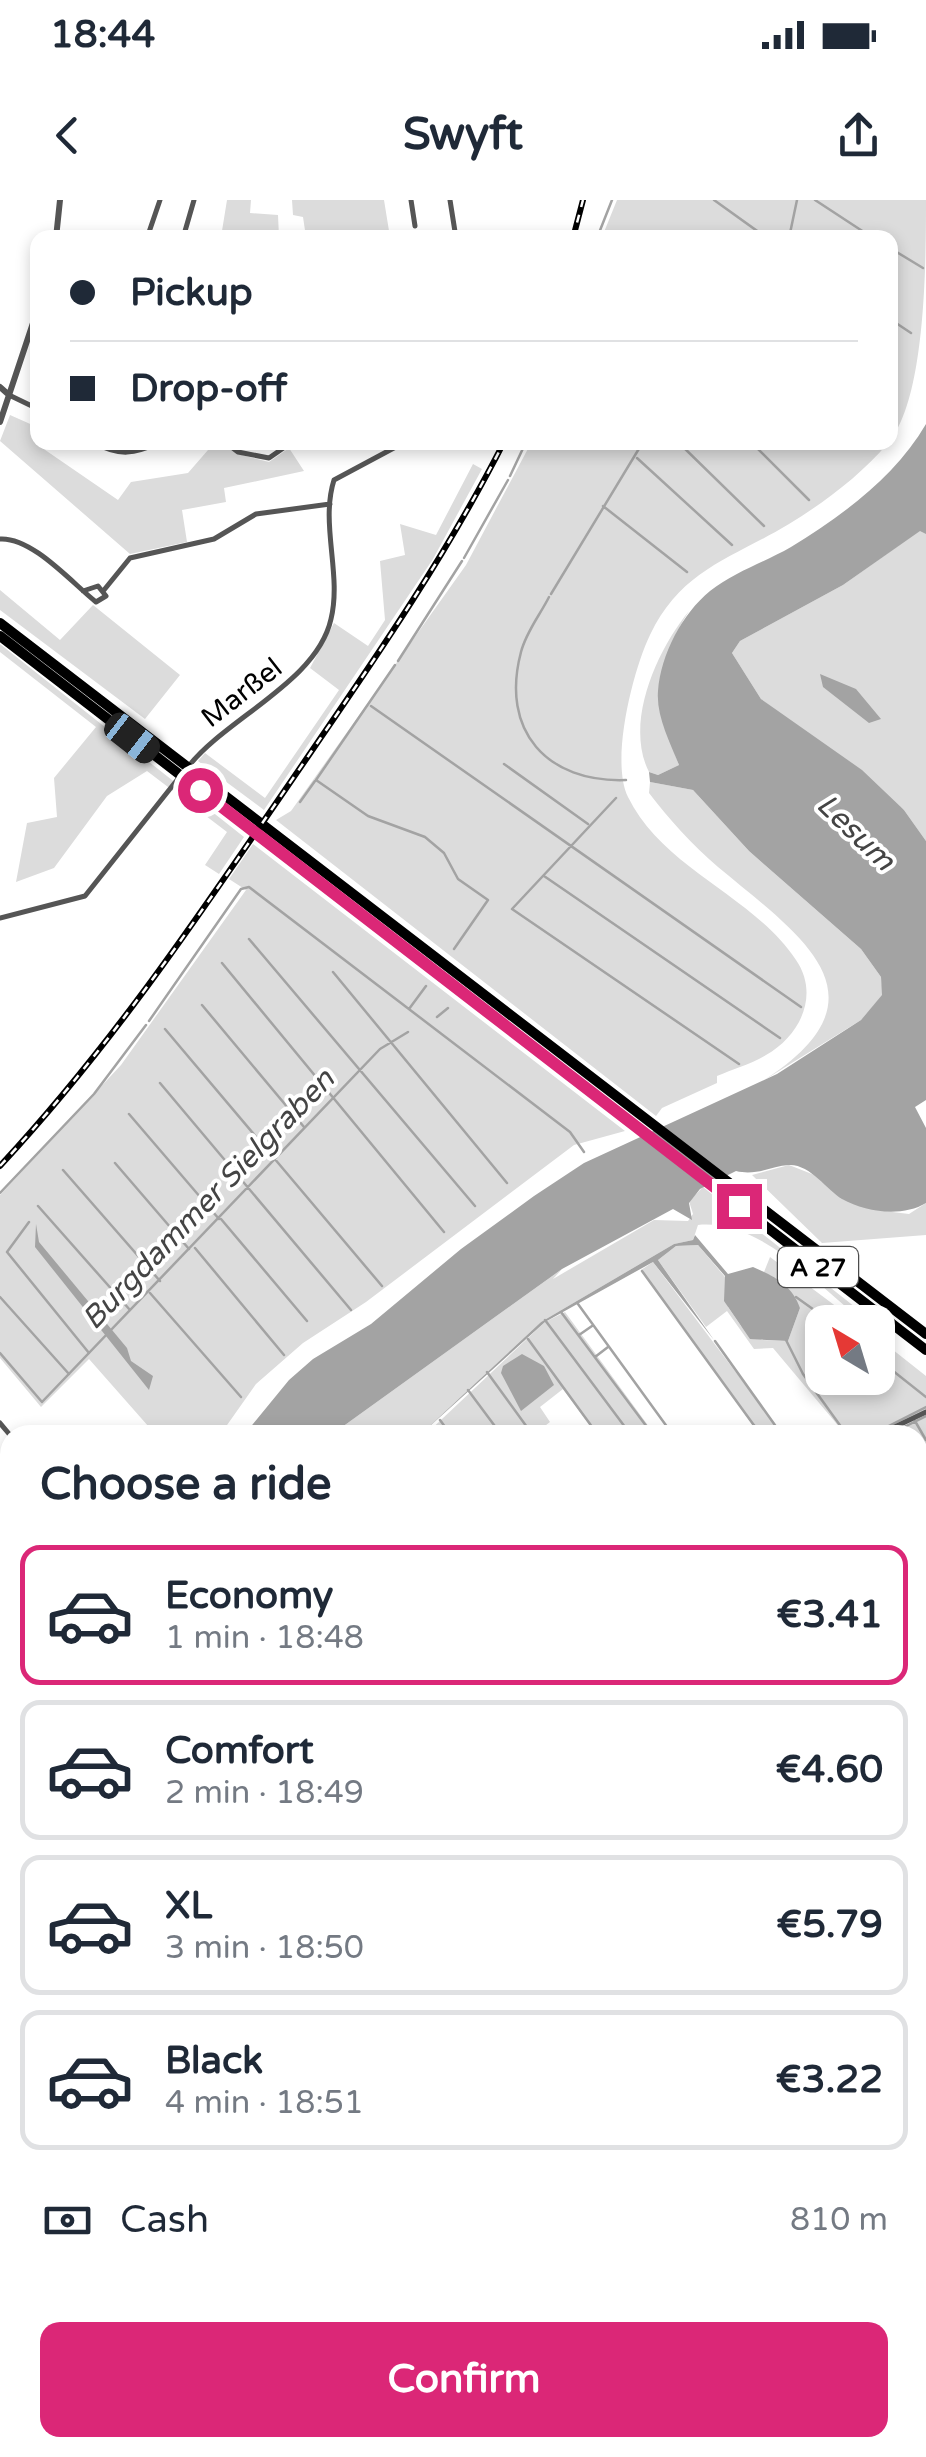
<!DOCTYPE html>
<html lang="en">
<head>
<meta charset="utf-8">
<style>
  :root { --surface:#fff; --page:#f2f2f3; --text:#1f2937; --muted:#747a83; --line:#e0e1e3; --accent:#db2777 }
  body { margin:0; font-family:"Varela Round",sans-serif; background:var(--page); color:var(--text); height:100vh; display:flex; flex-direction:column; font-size:38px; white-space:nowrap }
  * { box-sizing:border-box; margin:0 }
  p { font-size:32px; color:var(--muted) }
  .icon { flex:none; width:55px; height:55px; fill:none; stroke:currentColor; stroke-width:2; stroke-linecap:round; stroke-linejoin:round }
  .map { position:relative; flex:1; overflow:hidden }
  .panel { position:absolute; left:0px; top:1225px; width:928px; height:1032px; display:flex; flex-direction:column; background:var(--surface); border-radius:30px 30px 0 0; box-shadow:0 5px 15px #0003 }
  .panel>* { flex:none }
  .banner { position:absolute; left:30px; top:30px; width:868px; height:220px; border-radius:20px; box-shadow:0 5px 15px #0003; display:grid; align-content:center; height:220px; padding:0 40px; background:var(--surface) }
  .needle { width:65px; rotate:322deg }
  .tools { position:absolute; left:805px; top:1105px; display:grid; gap:20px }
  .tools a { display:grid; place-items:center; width:90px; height:90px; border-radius:20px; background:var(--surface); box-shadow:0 5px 15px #0003; font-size:50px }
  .end { position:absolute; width:45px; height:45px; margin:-22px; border:12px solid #db2777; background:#fff; box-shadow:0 0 0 5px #fff }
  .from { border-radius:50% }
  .car { position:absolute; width:30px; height:60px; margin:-30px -15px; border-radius:12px; box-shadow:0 0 8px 2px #0007; background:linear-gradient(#222 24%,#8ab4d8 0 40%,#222 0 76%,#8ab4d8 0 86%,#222 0) }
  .banner b { display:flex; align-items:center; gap:35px; height:95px; font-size:38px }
  .banner b+b { border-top:2px solid var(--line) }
  .banner i { width:25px; height:25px; background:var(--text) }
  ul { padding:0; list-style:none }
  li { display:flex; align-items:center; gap:30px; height:140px; margin:0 20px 15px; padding:0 20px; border:5px solid var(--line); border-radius:20px }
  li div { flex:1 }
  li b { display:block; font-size:38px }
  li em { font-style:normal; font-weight:800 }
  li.on { border-color:var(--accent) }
  li>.icon { width:90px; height:90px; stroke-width:1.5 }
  h2 { padding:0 40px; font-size:45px; line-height:120px }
  .pay { display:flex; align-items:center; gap:25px; height:110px; padding:0 40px; font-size:38px }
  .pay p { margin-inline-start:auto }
  .action { display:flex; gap:20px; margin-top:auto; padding:20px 40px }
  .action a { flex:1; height:115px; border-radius:20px; background:var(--accent); color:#fff; font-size:40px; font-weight:800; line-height:115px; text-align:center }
  .status { display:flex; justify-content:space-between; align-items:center; height:70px; padding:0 50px; background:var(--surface); direction:ltr }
  .status svg { height:28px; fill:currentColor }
  header { display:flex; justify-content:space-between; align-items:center; height:130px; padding:0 40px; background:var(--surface); font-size:45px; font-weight:800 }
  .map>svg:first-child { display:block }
  .green { fill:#dcdcdc }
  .water { fill:#a3a3a3 }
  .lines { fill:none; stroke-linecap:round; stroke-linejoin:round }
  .stream { stroke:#a3a3a3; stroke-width:2.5 }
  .minor { stroke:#555; stroke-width:5 }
  .tertiary { stroke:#555; stroke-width:6 }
  .secondary { stroke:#222; stroke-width:8 }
  .motorway { stroke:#000; stroke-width:10 }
  .rail-casing { stroke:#000; stroke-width:6 }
  .rail { stroke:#fff; stroke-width:2.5; stroke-dasharray:8; stroke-linecap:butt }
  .route { stroke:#db2777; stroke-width:12 }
  .labels { text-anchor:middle; stroke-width:8; stroke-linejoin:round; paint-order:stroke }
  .shield { fill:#fff; stroke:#4c4c4c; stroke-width:2.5 }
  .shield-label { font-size:25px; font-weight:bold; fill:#000 }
  .street-label { font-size:28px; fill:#000; stroke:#fff }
  .water-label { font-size:30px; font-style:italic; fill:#444; stroke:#fff }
</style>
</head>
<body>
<div class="status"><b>18:44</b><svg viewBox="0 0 49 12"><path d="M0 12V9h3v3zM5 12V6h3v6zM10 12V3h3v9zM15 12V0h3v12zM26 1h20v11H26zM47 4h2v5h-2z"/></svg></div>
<header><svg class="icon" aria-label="back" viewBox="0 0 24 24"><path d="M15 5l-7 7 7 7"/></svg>Swyft<svg class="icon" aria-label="share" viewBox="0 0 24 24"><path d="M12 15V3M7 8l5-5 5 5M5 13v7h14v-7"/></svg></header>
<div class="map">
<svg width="926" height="2257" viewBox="0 0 926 2257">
  <rect width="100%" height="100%" fill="#fff"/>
  <!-- green -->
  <path class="green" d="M227 0H251L250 13 278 15 279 37H221Z
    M292 0H384L390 37H306L303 17 293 15Z
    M617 0H926C926 58 926 196 890 240V38L602 37Z
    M10 215 37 227 35 243 118 300 131 282 188 273 208 250 224 244 238 254 269 262 289 248 304 271 224 288 226 302 182 310 187 342 130 354 0 241Z
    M531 243H888C861 275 825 302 789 324 731 359 682 369 650 435 633 470 610 561 628 597 663 669 754 696 796 760 820 795 800 836 766 855 751 864 733 869 717 876V883L662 908 656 916 276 620 291 611 466 365Z
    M473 264 482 269 433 359 264 610 198 561 205 553 265 598 339 490 310 468 334 423 368 446 385 420 380 361 405 355 400 324 436 335Z
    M926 326V641L904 610 761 499 732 453 740 441 843 385Z
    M0 390 60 440 93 405 180 475 145 519 0 410Z
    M689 411C655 463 657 509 679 565L658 575 649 572C624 523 657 450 689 411Z
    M0 444 244 637 219 674 205 665 227 632 147 571 107 596 54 668 16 682 27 623 57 617 54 578 96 527 0 452Z
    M650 582 693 590 749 651 861 749 881 777 883 795 861 820 758 884C897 798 802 737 718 667 692 645 669 619 649 593Z
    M253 644 625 931 574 945 366 1102 303 1143 256 1184 220 1235H156L89 1159 41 1207 0 1158V995L121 865 246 690 229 679Z
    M789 965 817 976 843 999 876 1010 909 1014 926 1003V1035L822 1043 752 975Z
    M703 987 874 1122H864C818 1086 761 1019 698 1025L693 1040 674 1044 541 1122 420 1235H331L562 1069 553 1079 654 1020 688 1021 693 1014 689 1001Z
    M698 1045 725 1077 728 1107 741 1126 762 1140 788 1141 800 1108 785 1084 764 1072 770 1057 857 1122H822V1178H878V1138L926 1176V1210L875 1235H846L773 1148 754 1149 727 1111 706 1127 658 1060 676 1046Z
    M653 1062 783 1235H760L641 1070Z
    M565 1112 655 1235H597L563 1189 540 1207 550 1222 533 1235 524 1225 510 1235H425L545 1122Z
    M926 1217V1411L918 1415V1235H887Z
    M204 2248H672V2257H206Z"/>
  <!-- water -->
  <path class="water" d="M926 224V334L920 331 843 385 740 441 732 453 761 499 862 570 904 610 926 641V900L915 907 926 928V1003C903 1017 867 1013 842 999 827 990 810 964 789 965 771 966 757 976 736 971L700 989 689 1003 692 1020 673 1009 562 1069 331 1235H244L289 1180 313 1159 371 1124 461 1049 534 996 584 963 777 874 861 820 882 795 881 777 861 749 749 651 693 590 650 582 649 572 658 575 679 565C670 542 656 516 658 491 661 454 682 414 710 391 734 372 765 362 791 347 842 316 896 276 926 224Z
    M820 474 856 489 881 519 869 523 823 487Z
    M36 1024 39 1042 127 1148 131 1161 153 1176 149 1190 35 1047Z
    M695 1035 728 1074 753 1067C774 1076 792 1085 800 1108L788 1141 750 1139 724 1101 725 1076 698 1045 676 1046 658 1060 714 1140 653 1062 545 1122 420 1235 541 1122 674 1044 693 1040Z
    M522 1154 544 1166 554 1185 521 1211 501 1173 503 1166Z
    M0 1921 10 1922V2018L0 2016Z"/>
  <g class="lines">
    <!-- stream -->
    <path class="stream" d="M714 0 767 38
      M815 0 873 38
      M666 36 668 38
      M597 38 612 0
      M789 38 797 0
      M890 48 923 68
      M890 119 911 133
      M890 217 896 222
      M678 242 764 326
      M751 242 809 300
      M637 258 732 345
      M510 276 526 242
      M603 306 687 372
      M464 358 508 280
      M551 394 643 242
      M549 397C540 415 526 432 521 452 500 531 547 583 626 580
      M398 461 462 361
      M395 465 316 580 368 616 425 637 444 653 458 679 488 700 454 749
      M371 506 801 807
      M504 564 588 624
      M616 598 512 709 739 864
      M300 602 315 581
      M544 676 780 838
      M249 739 475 1006
      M222 763 444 1032
      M333 772 507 983
      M202 805 304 927
      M409 809 426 786
      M437 817 448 808
      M149 821 241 689 249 687 570 932 584 952
      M165 829 382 1086
      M160 883 351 1110
      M129 914 219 1019
      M115 963 189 1049
      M63 970 160 1081
      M0 993 94 894 146 825
      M38 1006 130 1110
      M221 1019 307 1121
      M29 1022 7 1052 89 1153
      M195 1048 284 1155
      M642 1071 761 1235
      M150 1093 241 1197
      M0 1097 69 1174
      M796 1097 831 1122
      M578 1104 673 1235
      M561 1112 653 1235
      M545 1120 631 1235
      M579 1135 592 1126
      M528 1139 598 1235
      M786 1140 803 1174 847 1235
      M715 1141 782 1235
      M0 1153 42 1202 380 849 408 832
      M595 1157 608 1147
      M878 1159 926 1197
      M487 1172 532 1234
      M468 1190 500 1233
      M440 1220 451 1235
      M915 1221 926 1240
      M739 1235 754 1225
      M871 1235 926 1207
      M888 1235 926 1216
      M918 1305 926 1318
      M918 1366 926 1378
      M918 1414 926 1410"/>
    <!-- minor -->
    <path class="minor" d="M411 0 415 26
      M450 0 456 38
      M147 38 160 0
      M183 38 194 0
      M9 195 38 209
      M93 242C120 257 134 254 161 242
      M225 242 238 252 269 258 292 242
      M0 339C32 337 71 382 96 402L106 396 98 386 83 391
      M104 390 130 358 214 339 256 314 330 304
      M188 567C226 518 317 482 331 419 342 374 320 324 334 280L405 242
      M0 718 85 696 181 575
      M0 1223 10 1235
      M878 1235 926 1212
      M0 1283 10 1289
      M0 1334 10 1328
      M0 1420 8 1430
      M918 1496 926 1493
      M918 1605 926 1618
      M0 1624 10 1625
      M0 1633 10 1630
      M918 1760 926 1773
      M918 1817 926 1791
      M918 1850 926 1854
      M918 1940 926 1922
      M918 2010 926 2014
      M0 2047 10 2049
      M918 2054 926 2038
      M10 2060 4 2103 10 2142
      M918 2104 926 2105
      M918 2213 926 2217
      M35 2248 38 2257
      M148 2248 150 2257"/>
    <!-- tertiary -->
    <path class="tertiary" d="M56 38 60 0
      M0 187 9 195
      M0 222 38 108"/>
    <!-- secondary -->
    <path class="secondary" d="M0 1667 10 1676
      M918 2229 926 2234"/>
    <!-- motorway -->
    <path class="motorway" d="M0 423 926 1134
      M0 436 926 1150"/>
    <defs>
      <path id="rail" d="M573 38 583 0
        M0 966C111 846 193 724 285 590 363 476 441 366 504 242
        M0 1578 10 1588
        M0 1606 10 1614
        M918 2095 926 2097"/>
    </defs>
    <!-- rail casing -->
    <use href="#rail" class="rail-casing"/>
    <!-- rail -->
    <use href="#rail" class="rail"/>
  </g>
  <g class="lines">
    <!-- route -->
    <path class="route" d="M200 590 739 1006"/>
  </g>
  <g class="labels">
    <!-- shield labels -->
    <rect class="shield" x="778" y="1047" width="80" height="40" rx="8"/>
    <g class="shield-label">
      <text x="818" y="1076">A 27</text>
    </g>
    <!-- street labels -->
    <g class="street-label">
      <text transform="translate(241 492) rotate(-38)" y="10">Marßel</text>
    </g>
    <!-- water labels -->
    <g class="water-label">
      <text transform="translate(856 632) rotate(44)" y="10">Lesum</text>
      <text transform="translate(208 999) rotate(-46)" y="10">Burgdammer Sielgraben</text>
    </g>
  </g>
</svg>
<div class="tools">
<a><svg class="needle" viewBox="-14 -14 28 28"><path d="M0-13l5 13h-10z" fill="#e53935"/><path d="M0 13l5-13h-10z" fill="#747a83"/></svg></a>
</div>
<i class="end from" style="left:200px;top:590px"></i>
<i class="end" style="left:739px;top:1006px"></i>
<i class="car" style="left:132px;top:538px;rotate:128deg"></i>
<div class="banner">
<b><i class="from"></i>Pickup</b>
<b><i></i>Drop-off</b>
</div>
<section class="panel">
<h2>Choose a ride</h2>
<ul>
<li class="on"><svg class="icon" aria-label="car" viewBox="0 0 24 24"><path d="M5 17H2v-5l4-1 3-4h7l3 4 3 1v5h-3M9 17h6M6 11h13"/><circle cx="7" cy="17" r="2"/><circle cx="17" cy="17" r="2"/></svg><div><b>Economy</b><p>1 min · 18:48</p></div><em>€3.41</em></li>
<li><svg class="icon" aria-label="car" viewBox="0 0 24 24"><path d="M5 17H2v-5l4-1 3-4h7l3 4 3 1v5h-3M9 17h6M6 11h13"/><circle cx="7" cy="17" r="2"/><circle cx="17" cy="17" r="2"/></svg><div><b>Comfort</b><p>2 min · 18:49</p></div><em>€4.60</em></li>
<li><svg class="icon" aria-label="car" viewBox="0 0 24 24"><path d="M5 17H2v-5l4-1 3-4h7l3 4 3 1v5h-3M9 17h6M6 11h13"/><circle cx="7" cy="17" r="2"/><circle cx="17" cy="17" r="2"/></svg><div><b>XL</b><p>3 min · 18:50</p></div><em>€5.79</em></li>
<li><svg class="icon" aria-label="car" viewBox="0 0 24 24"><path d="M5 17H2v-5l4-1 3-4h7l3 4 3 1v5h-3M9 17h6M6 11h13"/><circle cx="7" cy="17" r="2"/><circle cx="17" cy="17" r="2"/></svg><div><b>Black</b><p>4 min · 18:51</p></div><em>€3.22</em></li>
</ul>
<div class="pay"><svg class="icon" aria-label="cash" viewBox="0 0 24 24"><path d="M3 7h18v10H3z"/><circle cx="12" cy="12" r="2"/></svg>Cash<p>810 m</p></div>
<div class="action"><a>Confirm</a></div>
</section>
</div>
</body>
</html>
